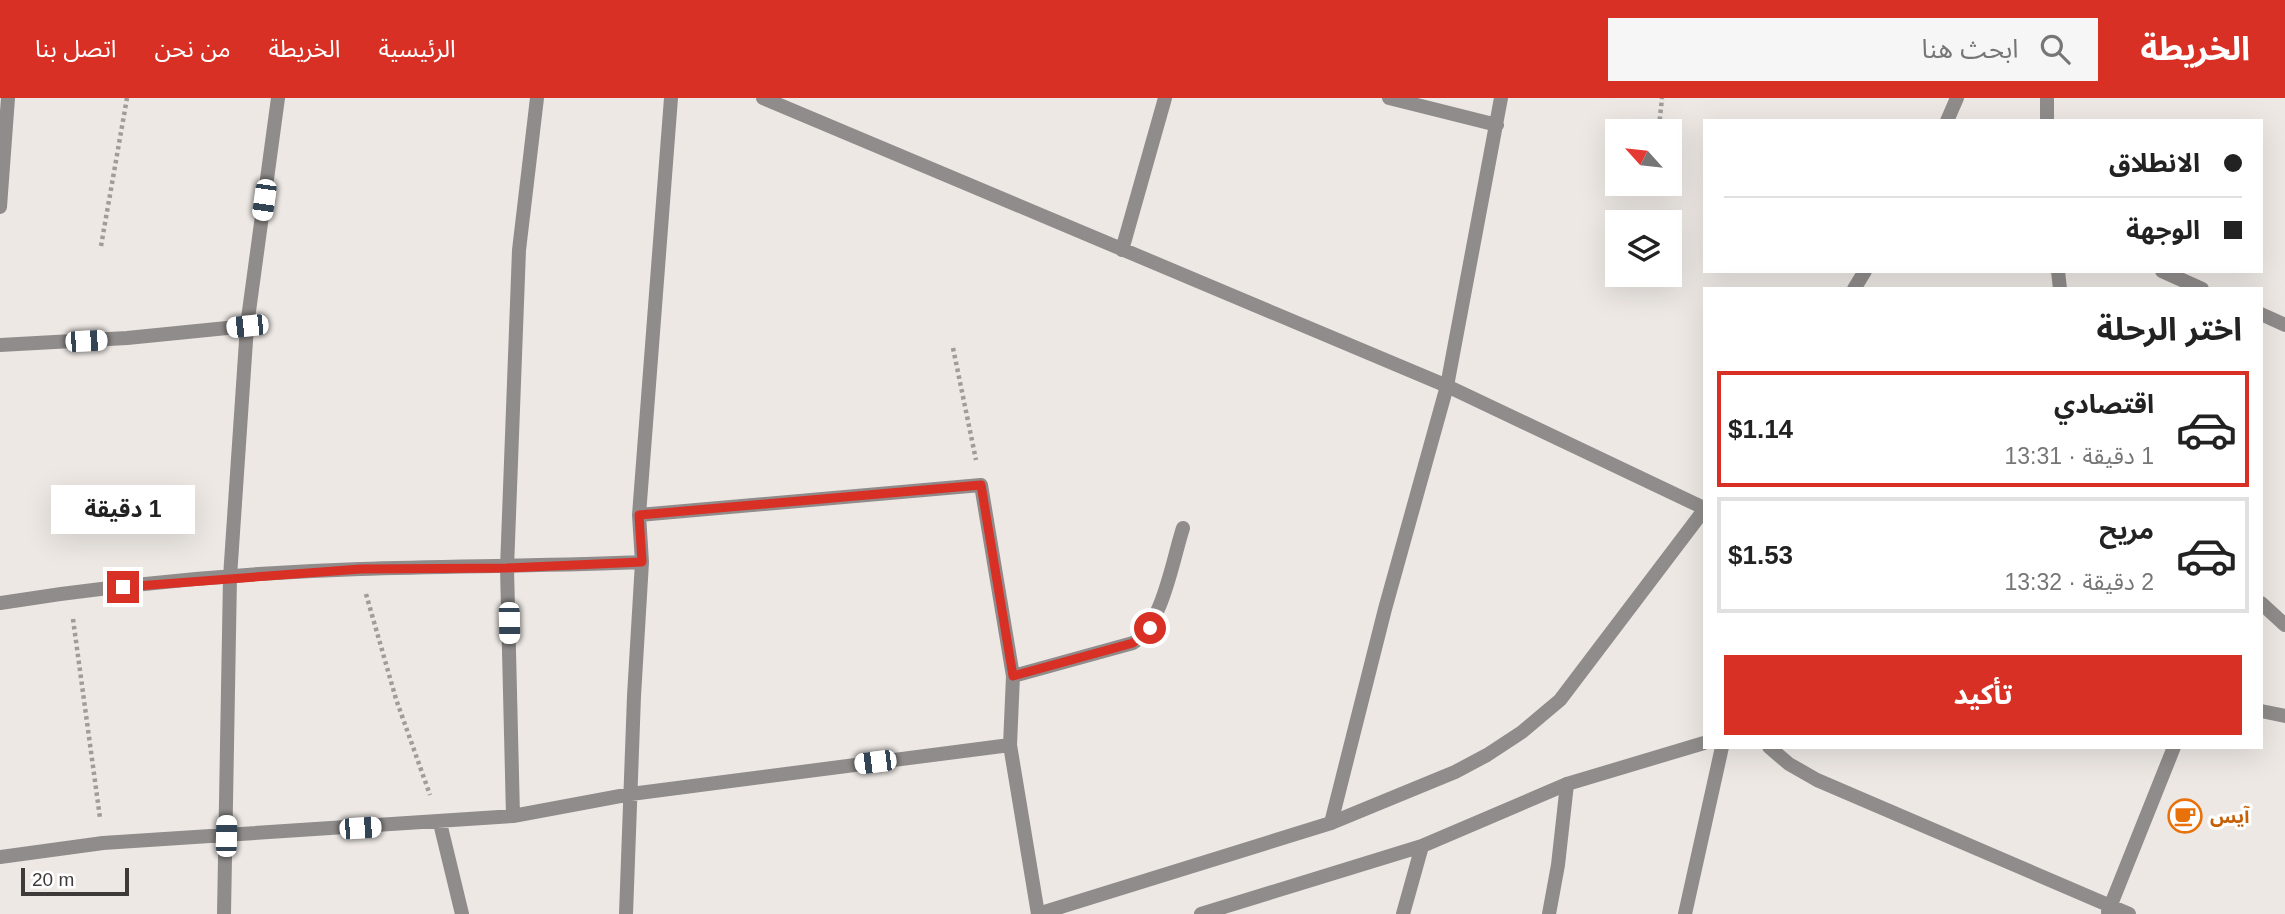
<!DOCTYPE html>
<html lang="ar">
<head>
<meta charset="utf-8">
<style>
  :root { --surface:#fff; --page:#f6f6f6; --text:#222; --muted:#767676; --line:#e0e0e0; --accent:#d93025 }
  body { margin:0; font-family:Helvetica,"Noto Sans Arabic",sans-serif; background:var(--page); color:var(--text); direction:rtl; height:100vh; display:flex; flex-direction:column; font-size:26px; white-space:nowrap }
  * { box-sizing:border-box; margin:0 }
  p { font-size:23px; color:var(--muted) }
  .icon { flex:none; width:38px; height:38px; fill:none; stroke:currentColor; stroke-width:2; stroke-linecap:round; stroke-linejoin:round }
  .map { position:relative; flex:1; overflow:hidden; direction:ltr }
  .side { position:absolute; left:1703px; top:189px; width:560px; height:462px; display:flex; flex-direction:column; background:var(--surface); border-radius:0px; box-shadow:0 7px 28px #0002; direction:rtl }
  .side>* { flex:none }
  .guide { position:absolute; left:1703px; top:21px; width:560px; height:154px; border-radius:0px; box-shadow:0 7px 28px #0002; direction:rtl; display:grid; align-content:center; height:154px; padding:0 21px; background:var(--surface) }
  .needle { width:46px; rotate:297deg }
  .tools { position:absolute; left:1605px; top:21px; display:grid; gap:14px }
  .tools a { display:grid; place-items:center; width:77px; height:77px; border-radius:0px; background:var(--surface); box-shadow:0 7px 28px #0002; font-size:35px }
  .scale { position:absolute; left:21px; bottom:18px; width:108px; box-sizing:border-box; padding-left:7px; border:4px solid #3d3a39; border-top:0; font-size:19px; line-height:24px; white-space:nowrap; color:#3d3a39; -webkit-text-stroke:5px #fff; paint-order:stroke }
  .end { position:absolute; width:32px; height:32px; margin:-16px; border:9px solid #d93025; background:#fff; box-shadow:0 0 0 4px #fff }
  .from { border-radius:50% }
  .bubble { position:absolute; height:49px; border-radius:0px; background:var(--surface); box-shadow:0 7px 28px #0002; font-size:23px; font-weight:700; line-height:49px; text-align:center; direction:rtl }
  .car { position:absolute; width:21px; height:42px; margin:-21px -10px; border-radius:9px; box-shadow:0 0 5px 2px #0007; background:linear-gradient(#fff 24%,#345 0 40%,#fff 0 76%,#345 0 86%,#fff 0) }
  .guide b { display:flex; align-items:center; gap:24px; height:66px; font-size:26px }
  .guide b+b { border-top:2px solid var(--line) }
  .guide i { width:18px; height:18px; background:var(--text) }
  ul { padding:0; list-style:none }
  li { display:flex; align-items:center; gap:21px; height:116px; margin:0 14px 10px; padding:0 7px; border:4px solid var(--line); border-radius:0px }
  li div { flex:1 }
  li b { display:block; font-size:26px }
  li em { font-style:normal; font-weight:700 }
  li.selected { border-color:var(--accent) }
  li>.icon { width:63px; height:63px; stroke-width:1.5 }
  h2 { padding:0 21px; font-size:32px; line-height:84px }
  .cta { display:flex; gap:14px; margin-top:auto; padding:14px 21px }
  .cta a { flex:1; height:80px; border-radius:0px; background:var(--accent); color:#fff; font-size:28px; font-weight:700; line-height:80px; text-align:center }
  header { display:flex; align-items:center; gap:42px; box-sizing:border-box; height:98px; padding:0 35px; background:var(--accent); color:#fff }
  header strong { font-size:33px }
  nav { display:flex; gap:38px; margin-inline-start:auto; font-size:24px }
  .search { width:490px; height:63px; background:var(--page); display:flex; align-items:center; gap:18px; box-sizing:border-box; padding:0 24px; border-radius:0px; color:var(--muted); font-size:26px }
  .map>svg:first-child { display:block }
  .lines { fill:none; stroke-linecap:round; stroke-linejoin:round }
  .path { stroke:#a09c99; stroke-width:4.5; stroke-dasharray:3.5 3.5; stroke-linecap:butt }
  .minor { stroke:#8f8c8b; stroke-width:14 }
  .tertiary { stroke:#8f8c8b; stroke-width:14 }
  .route { stroke:#d93025; stroke-width:9 }
  .labels { text-anchor:middle; stroke-width:6; stroke-linejoin:round; paint-order:stroke }
  .food-label { font-size:19px; font-weight:bold; fill:#c56008; stroke:#fff; text-anchor:start }
</style>
</head>
<body>
<header>
<strong>الخريطة</strong>
<div class="search"><svg class="icon" aria-label="search" viewBox="0 0 24 24"><circle cx="10" cy="10" r="6"/><path d="M15 15l6 6"/></svg>ابحث هنا</div>
<nav><a>الرئيسية</a><a>الخريطة</a><a>من نحن</a><a>اتصل بنا</a></nav>
</header>
<div class="map">
<svg width="2285" height="816" viewBox="0 0 2285 816">
  <rect width="100%" height="100%" fill="#ede8e4"/>
  <g class="lines">
    <!-- path -->
    <path class="path" d="M1659 29 1662 0
      M101 148 127 0
      M953 250 976 362
      M366 496 396 601 430 697
      M73 521 100 720"/>
    <!-- minor -->
    <path class="minor" d="M763 0 1447 288 1704 410
      M1389 0 1497 27
      M0 109 8 0
      M1122 152 1165 0
      M2162 173 2202 191
      M2261 216 2285 227
      M0 247 127 240 247 228
      M639 417 981 387 1013 578 1010 647 1038 816
      M0 505C119 486 240 475 360 471 454 468 548 468 642 464
      M1013 578 1133 545C1163 525 1172 464 1183 430
      M1769 649 1789 666 1817 682 2129 816
      M513 718 507 470 519 152 537 0
      M440 725 462 816
      M1331 725 1385 511 1447 288 1501 0
      M0 759 103 745 513 718 631 696 1010 647
      M2108 814 2174 649
      M224 816 230 479 247 228 278 0
      M626 816 634 598 642 464 639 417 671 0
      M1549 816 1558 767 1567 686
      M1685 816 1722 649"/>
    <!-- tertiary -->
    <path class="tertiary" d="M1947 23 1957 0
      M2047 23V0
      M2058 173 2060 191
      M1854 191 1865 173
      M2261 505 2285 527
      M2261 613 2285 618
      M1038 816 1331 725 1455 674 1487 657 1522 634 1560 602 1704 412
      M1201 816 1422 748 1567 686 1704 645
      M1403 816 1422 748"/>
  </g>
  <g class="lines">
    <!-- route -->
    <path class="route" d="M123 489 361 471 507 470 642 464 639 417 981 387 1013 578 1133 545 1150 530"/>
  </g>
  <!-- icons -->
  <defs>
    <symbol id="cafe-ring" viewBox="-11 -11 22 22"><circle r="9.5" fill="#fff" stroke="#e8710a" stroke-width="1.5"/><path d="M-5.5-4.5H6V0H3Q3 3.5 0 3.5H-2.5Q-5.5 3.5-5.5 0ZM3-3.2v2h1.7v-2ZM-6 4.5H4V6H-6Z" fill="#e8710a"/></symbol>
  </defs>
  <g fill-rule="evenodd">
    <use href="#cafe-ring" x="2166" y="699" width="38" height="38"/>
  </g>
  <g class="labels">
    <!-- food labels -->
    <g class="food-label">
      <text x="2210" y="725">آيس</text>
    </g>
  </g>
</svg>
<div class="tools">
<a><svg class="needle" viewBox="-14 -14 28 28"><path d="M0-13l5 13h-10z" fill="#e53935"/><path d="M0 13l5-13h-10z" fill="#767676"/></svg></a>
<a><svg class="icon" aria-label="layers" viewBox="0 0 24 24"><path d="M12 4l9 5-9 5-9-5zM3 14l9 5 9-5"/></svg></a>
</div>
<div class="scale">20 m</div>
<i class="end from" style="left:1150px;top:530px"></i>
<i class="end" style="left:123px;top:489px"></i>
<div class="bubble" style="left:51px;top:387px;width:144px">1 دقيقة</div>
<i class="car" style="left:264px;top:102px;rotate:188deg"></i>
<i class="car" style="left:247px;top:228px;rotate:264deg"></i>
<i class="car" style="left:86px;top:243px;rotate:87deg"></i>
<i class="car" style="left:509px;top:525px;rotate:179deg"></i>
<i class="car" style="left:875px;top:664px;rotate:263deg"></i>
<i class="car" style="left:360px;top:730px;rotate:86deg"></i>
<i class="car" style="left:226px;top:738px;rotate:1deg"></i>
<div class="guide">
<b><i class="from"></i>الانطلاق</b>
<b><i></i>الوجهة</b>
</div>
<section class="side">
<h2>اختر الرحلة</h2>
<ul>
<li class="selected"><svg class="icon" aria-label="car" viewBox="0 0 24 24"><path d="M5 17H2v-5l4-1 3-4h7l3 4 3 1v5h-3M9 17h6M6 11h13"/><circle cx="7" cy="17" r="2"/><circle cx="17" cy="17" r="2"/></svg><div><b>اقتصادي</b><p>1 دقيقة · 13:31</p></div><em>$1.14</em></li>
<li><svg class="icon" aria-label="car" viewBox="0 0 24 24"><path d="M5 17H2v-5l4-1 3-4h7l3 4 3 1v5h-3M9 17h6M6 11h13"/><circle cx="7" cy="17" r="2"/><circle cx="17" cy="17" r="2"/></svg><div><b>مريح</b><p>2 دقيقة · 13:32</p></div><em>$1.53</em></li>
</ul>
<div class="cta"><a>تأكيد</a></div>
</section>
</div>
</body>
</html>
